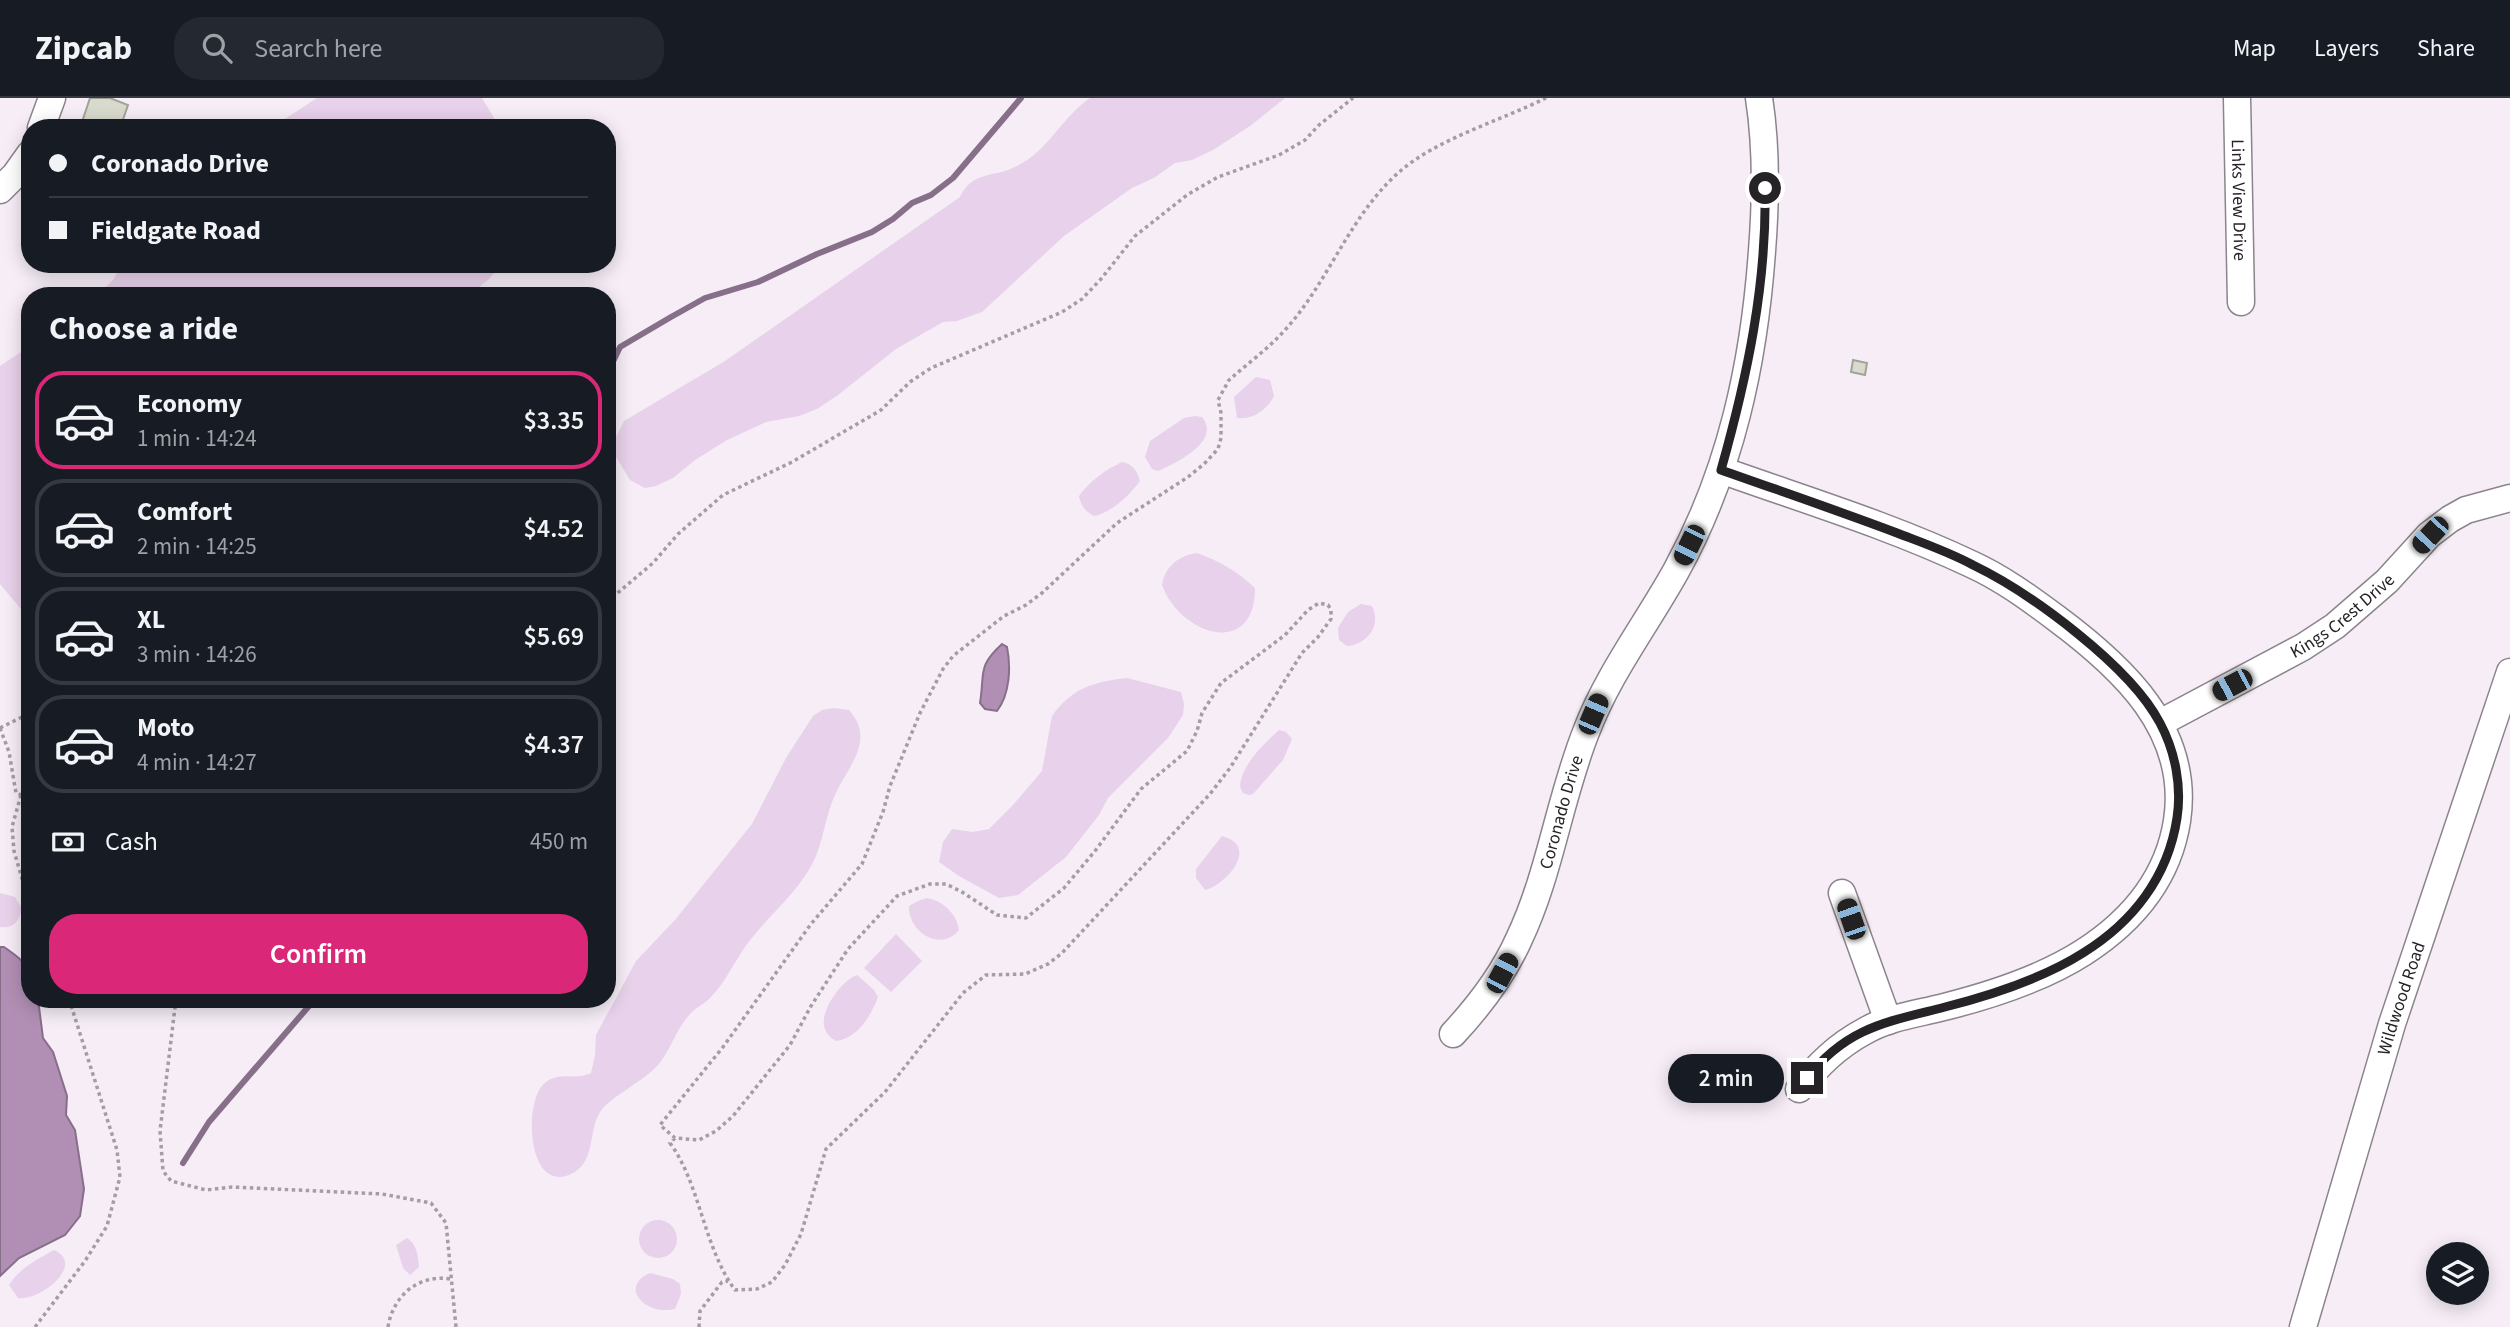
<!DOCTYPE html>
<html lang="en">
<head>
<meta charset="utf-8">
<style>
  :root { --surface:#171b24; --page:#242831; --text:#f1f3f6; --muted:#9ea1a6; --line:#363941; --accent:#db2777 }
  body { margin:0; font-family:"Source Sans 3",sans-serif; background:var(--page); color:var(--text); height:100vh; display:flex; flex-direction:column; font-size:26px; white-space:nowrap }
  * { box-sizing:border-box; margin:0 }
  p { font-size:23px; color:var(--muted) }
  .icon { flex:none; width:38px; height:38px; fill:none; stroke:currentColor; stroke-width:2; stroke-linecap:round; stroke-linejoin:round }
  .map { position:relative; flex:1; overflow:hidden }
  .side { position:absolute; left:21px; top:189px; width:595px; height:721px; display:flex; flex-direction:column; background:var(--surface); border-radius:28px; box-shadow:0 4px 18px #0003 }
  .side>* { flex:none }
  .top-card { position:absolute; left:21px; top:21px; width:595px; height:154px; border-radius:28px; box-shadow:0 4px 18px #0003; display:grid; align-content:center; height:154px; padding:0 28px; background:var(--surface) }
  .buttons { position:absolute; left:2426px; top:1144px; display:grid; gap:14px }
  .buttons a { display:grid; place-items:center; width:63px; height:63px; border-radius:50%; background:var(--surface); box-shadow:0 4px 18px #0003; font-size:35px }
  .end { position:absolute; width:32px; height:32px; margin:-16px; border:9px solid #262327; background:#fff; box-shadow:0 0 0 4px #fff }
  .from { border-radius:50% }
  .bubble { position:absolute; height:49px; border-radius:24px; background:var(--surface); box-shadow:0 4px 18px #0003; font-size:23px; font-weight:600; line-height:49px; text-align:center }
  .car { position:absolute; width:21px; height:42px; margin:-21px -10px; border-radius:9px; box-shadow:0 0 5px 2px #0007; background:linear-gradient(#222 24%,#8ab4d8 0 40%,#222 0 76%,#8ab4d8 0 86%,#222 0) }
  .top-card b { display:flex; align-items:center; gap:24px; height:66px; font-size:26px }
  .top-card b+b { border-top:2px solid var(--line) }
  .top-card i { width:18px; height:18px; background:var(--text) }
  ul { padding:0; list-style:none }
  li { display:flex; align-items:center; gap:21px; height:98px; margin:0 14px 10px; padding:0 14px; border:4px solid var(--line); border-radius:28px }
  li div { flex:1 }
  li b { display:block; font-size:26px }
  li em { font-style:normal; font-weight:600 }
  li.selected { border-color:var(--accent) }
  li>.icon { width:63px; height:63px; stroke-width:1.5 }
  h2 { padding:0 28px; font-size:32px; line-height:84px }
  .pay { display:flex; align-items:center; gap:18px; height:77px; padding:0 28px; font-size:26px }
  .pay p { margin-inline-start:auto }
  .cta { display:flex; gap:14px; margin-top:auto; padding:14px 28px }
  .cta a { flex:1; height:80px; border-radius:28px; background:var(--accent); color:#fff; font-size:28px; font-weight:600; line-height:80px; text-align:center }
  header { display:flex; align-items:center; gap:42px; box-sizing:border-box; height:98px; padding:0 35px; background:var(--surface); border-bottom:2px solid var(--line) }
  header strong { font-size:33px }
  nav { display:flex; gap:38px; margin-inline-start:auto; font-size:24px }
  .search { width:490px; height:63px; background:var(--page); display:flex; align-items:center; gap:18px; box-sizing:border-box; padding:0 24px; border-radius:28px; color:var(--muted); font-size:26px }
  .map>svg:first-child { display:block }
  .green { fill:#e8d1ea }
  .water { fill:#b18fb4; stroke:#876f8a; stroke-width:2 }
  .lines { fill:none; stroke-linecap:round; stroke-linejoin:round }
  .stream { stroke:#876f8a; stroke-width:6 }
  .building { fill:#d9dace; stroke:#a2a398; stroke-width:2 }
  .minor-casing { stroke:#8c848d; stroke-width:29 }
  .path { stroke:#a49da5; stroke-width:3.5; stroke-dasharray:3.5 3.5; stroke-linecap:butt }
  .minor { stroke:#fff; stroke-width:26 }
  .route { stroke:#262327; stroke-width:9 }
  .labels { text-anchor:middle; stroke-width:5; stroke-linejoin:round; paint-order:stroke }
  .street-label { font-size:18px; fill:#262327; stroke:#fff }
</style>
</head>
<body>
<header>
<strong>Zipcab</strong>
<div class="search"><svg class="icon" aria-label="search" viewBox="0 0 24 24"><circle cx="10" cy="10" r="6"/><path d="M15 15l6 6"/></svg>Search here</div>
<nav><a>Map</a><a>Layers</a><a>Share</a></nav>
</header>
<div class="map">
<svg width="2510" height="1229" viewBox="0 0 2510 1229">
  <rect width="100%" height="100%" fill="#f6edf7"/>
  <!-- green -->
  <path class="green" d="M317 0H482L500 30H271Z
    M1090 0H1285L1250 28 1213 52 1192 62 1175 65 1154 80 1132 90 1064 138 982 214 957 223 943 224 896 251 838 297 817 311 799 318 766 324 727 342 695 362 673 380 656 388 645 390 630 382 616 359 615 341 624 323 725 263 960 99C972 73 992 80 1015 69 1049 53 1060 21 1090 0Z
    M122 166H502L488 182 468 198H96L113 182Z
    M30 248V522L0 486V268Z
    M1256 279 1270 282 1274 298C1266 313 1252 322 1237 320L1234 299Z
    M1195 318 1202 319C1222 343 1176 365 1158 373L1152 371 1145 359 1150 343 1184 320Z
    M1122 364C1133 366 1137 373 1140 383 1129 398 1112 414 1094 418 1085 413 1081 408 1079 398 1090 383 1105 372 1122 364Z
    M1196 455C1219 462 1238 474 1255 490 1255 561 1180 537 1162 487 1165 468 1179 458 1196 455Z
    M1361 506 1372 508C1382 528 1367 546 1347 548L1339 542 1338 530 1348 514Z
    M1127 580 1181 594 1184 606 1183 617 1168 640 1108 700 1099 717 1066 759 1018 797 999 800 959 778 939 764 943 744 952 731 973 734 989 731 1013 707 1042 673 1052 618C1073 589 1094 584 1127 580Z
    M834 610 849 612C876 642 848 668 835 697 826 716 824 738 816 758 801 792 773 813 751 841 736 859 726 885 709 901 704 906 697 909 692 914 677 928 671 952 658 967 643 984 611 998 600 1014 588 1033 596 1062 573 1075 527 1100 522 1001 546 984 561 973 576 983 591 975L595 957 596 937 636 863 675 822 752 726 786 660 813 618 822 612Z
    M1279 632 1286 634 1292 641 1283 662 1253 696 1249 697 1243 695 1240 689C1241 667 1264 646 1279 632Z
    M1222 738C1260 748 1227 786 1205 792L1196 780V771Z
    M0 795 15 799 21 809C21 822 14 831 0 829Z
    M927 800C943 803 957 816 959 832 940 855 908 833 909 808L920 802Z
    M896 836 922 863 891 894 864 870Z
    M857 877 874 892 878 899C871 918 857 941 836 943 831 940 827 937 825 931 818 914 842 882 857 877Z
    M639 1141a19 19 0 1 1 38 0a19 19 0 1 1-38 0Z
    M407 1140C417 1146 418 1158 419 1169L410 1177 403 1170 396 1147Z
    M54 1152C86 1166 41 1203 18 1200L9 1187C20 1170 36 1162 54 1152Z
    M650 1175 673 1181 680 1186 681 1196 675 1211C646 1218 618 1189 650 1175Z"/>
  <!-- water -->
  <path class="water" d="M1002 546 1007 549C1011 569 1010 596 997 613L985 611 980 605C985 574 977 569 1002 546Z
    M0 849H4C30 867 30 870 30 901H38L43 940 53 954 67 998 66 1017 75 1032 84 1091 80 1118 65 1137 19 1160 0 1178Z"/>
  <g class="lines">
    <!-- stream -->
    <path class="stream" d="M607 276 620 249 671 219 705 200 758 184 817 156 872 134 893 121 912 105 931 97 953 80 1021 0
      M183 1065 209 1024 315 901"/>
  </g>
  <!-- building -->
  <path class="building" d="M90 0H110L128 7 120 30H80Z
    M1853 262 1867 265 1865 277 1851 274Z"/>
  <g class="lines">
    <defs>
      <g id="minor">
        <path id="s1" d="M2237 0 2241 204"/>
        <path d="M41 30 52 0"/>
        <path d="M0 92 15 77 30 56"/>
        <path d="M1721 372C1805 402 1891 428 1971 466 2002 480 2029 500 2056 520 2122 569 2191 632 2177 723 2168 780 2132 823 2084 854 2042 881 1992 897 1944 909 1917 916 1889 919 1865 933 1837 948 1818 967 1799 991"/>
        <path id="s2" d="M2160 625 2303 549 2335 528 2387 483 2429 437 2450 421 2466 412 2510 400"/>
        <path d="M1842 795 1888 923"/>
        <path id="s3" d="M1453 936C1480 907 1503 877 1519 841 1550 776 1559 702 1586 634 1608 576 1646 527 1676 473 1731 373 1754 265 1762 153 1766 102 1767 51 1759 0"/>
        <path id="s4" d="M2303 1229 2392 926 2510 574"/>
      </g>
    </defs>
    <!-- minor casing -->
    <use href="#minor" class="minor-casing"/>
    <!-- path -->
    <path class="path" d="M607 504 653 465 678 436 723 397 792 364 881 312 910 284 931 270 1062 214 1082 201 1101 181 1135 138 1187 97 1218 79 1279 57 1305 42 1319 27 1353 0
      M0 630 9 654 16 695 30 700
      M0 630 30 615
      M21 697 12 729 14 753 30 808
      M176 901 160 1033 163 1073 171 1083 206 1092 232 1089 382 1096 431 1105 446 1125 456 1229
      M675 1040 670 1045C701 1088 703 1148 735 1192L757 1191 772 1184 785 1167 801 1136 826 1051 885 994 963 895 986 877 1025 876 1048 866 1062 855 1210 696 1230 670 1302 555 1318 539 1331 521V512L1328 507 1319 505 1308 512 1285 537 1221 585 1202 615 1197 633 1187 653 1141 691 1095 753 1064 790 1026 820 997 817 962 794 946 786H930L897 798 848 851 811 908 790 947 733 1018 716 1033 699 1042 675 1040 660 1027 723 949 811 826 862 766 883 714 890 688 920 615 943 571 953 558 1004 518 1026 507 1042 495 1117 425 1188 379 1204 366 1218 351 1221 340V315L1218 302 1229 282C1247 266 1268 251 1285 232 1328 185 1349 119 1398 75 1436 41 1500 23 1546 0
      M35 1229 85 1163 107 1128 120 1079 117 1052 69 901
      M388 1229C393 1198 418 1176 450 1181
      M699 1229 700 1213 722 1184 728 1183"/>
    <!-- minor -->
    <use href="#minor" class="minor"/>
  </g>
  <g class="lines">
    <!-- route -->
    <path class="route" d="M1765 90C1767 186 1747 280 1721 372 1780 393 1839 413 1897 435 1923 445 1949 454 1973 467 2031 495 2130 568 2160 625 2175 653 2182 688 2177 720 2168 779 2133 824 2083 855 2042 881 1992 897 1945 909 1887 924 1847 929 1807 980"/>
  </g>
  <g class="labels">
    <!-- street labels -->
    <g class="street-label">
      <text dy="6" stroke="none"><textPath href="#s1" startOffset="102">Links View Drive</textPath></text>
      <text dy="6" stroke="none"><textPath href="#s2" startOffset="212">Kings Crest Drive</textPath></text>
      <text dy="6" stroke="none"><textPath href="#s3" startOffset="250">Coronado Drive</textPath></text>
      <text dy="6" stroke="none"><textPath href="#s4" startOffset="343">Wildwood Road</textPath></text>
    </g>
  </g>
</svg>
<div class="buttons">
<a><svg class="icon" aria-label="layers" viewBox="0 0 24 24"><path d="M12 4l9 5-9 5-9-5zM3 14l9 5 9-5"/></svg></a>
</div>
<i class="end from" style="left:1765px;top:90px"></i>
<i class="end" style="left:1807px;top:980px"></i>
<div class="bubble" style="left:1668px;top:956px;width:116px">2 min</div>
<i class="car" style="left:2430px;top:437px;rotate:223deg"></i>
<i class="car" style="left:1689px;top:447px;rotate:206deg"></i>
<i class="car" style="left:2232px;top:587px;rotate:242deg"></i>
<i class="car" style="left:1593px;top:616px;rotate:23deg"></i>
<i class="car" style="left:1851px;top:821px;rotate:341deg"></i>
<i class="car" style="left:1502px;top:875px;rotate:28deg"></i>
<div class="top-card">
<b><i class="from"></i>Coronado Drive</b>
<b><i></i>Fieldgate Road</b>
</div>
<section class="side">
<h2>Choose a ride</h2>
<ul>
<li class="selected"><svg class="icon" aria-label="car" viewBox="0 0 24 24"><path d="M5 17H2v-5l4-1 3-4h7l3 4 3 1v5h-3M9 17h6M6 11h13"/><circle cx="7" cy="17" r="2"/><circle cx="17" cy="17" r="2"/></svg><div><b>Economy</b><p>1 min · 14:24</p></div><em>$3.35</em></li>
<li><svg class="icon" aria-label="car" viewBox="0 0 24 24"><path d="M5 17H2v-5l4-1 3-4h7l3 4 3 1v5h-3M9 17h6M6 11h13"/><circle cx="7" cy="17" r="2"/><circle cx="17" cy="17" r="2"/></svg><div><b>Comfort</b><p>2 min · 14:25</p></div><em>$4.52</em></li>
<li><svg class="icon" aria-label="car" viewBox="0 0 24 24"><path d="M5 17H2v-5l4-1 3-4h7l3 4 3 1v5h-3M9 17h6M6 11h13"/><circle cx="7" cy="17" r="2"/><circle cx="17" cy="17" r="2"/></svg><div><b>XL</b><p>3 min · 14:26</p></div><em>$5.69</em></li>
<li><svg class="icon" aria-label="car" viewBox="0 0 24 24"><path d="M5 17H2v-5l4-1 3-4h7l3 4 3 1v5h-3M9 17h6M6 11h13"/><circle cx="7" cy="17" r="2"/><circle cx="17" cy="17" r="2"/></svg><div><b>Moto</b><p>4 min · 14:27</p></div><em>$4.37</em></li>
</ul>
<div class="pay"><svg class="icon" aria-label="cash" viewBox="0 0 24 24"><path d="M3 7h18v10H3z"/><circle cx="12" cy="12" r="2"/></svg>Cash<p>450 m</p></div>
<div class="cta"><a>Confirm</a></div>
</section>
</div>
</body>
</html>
